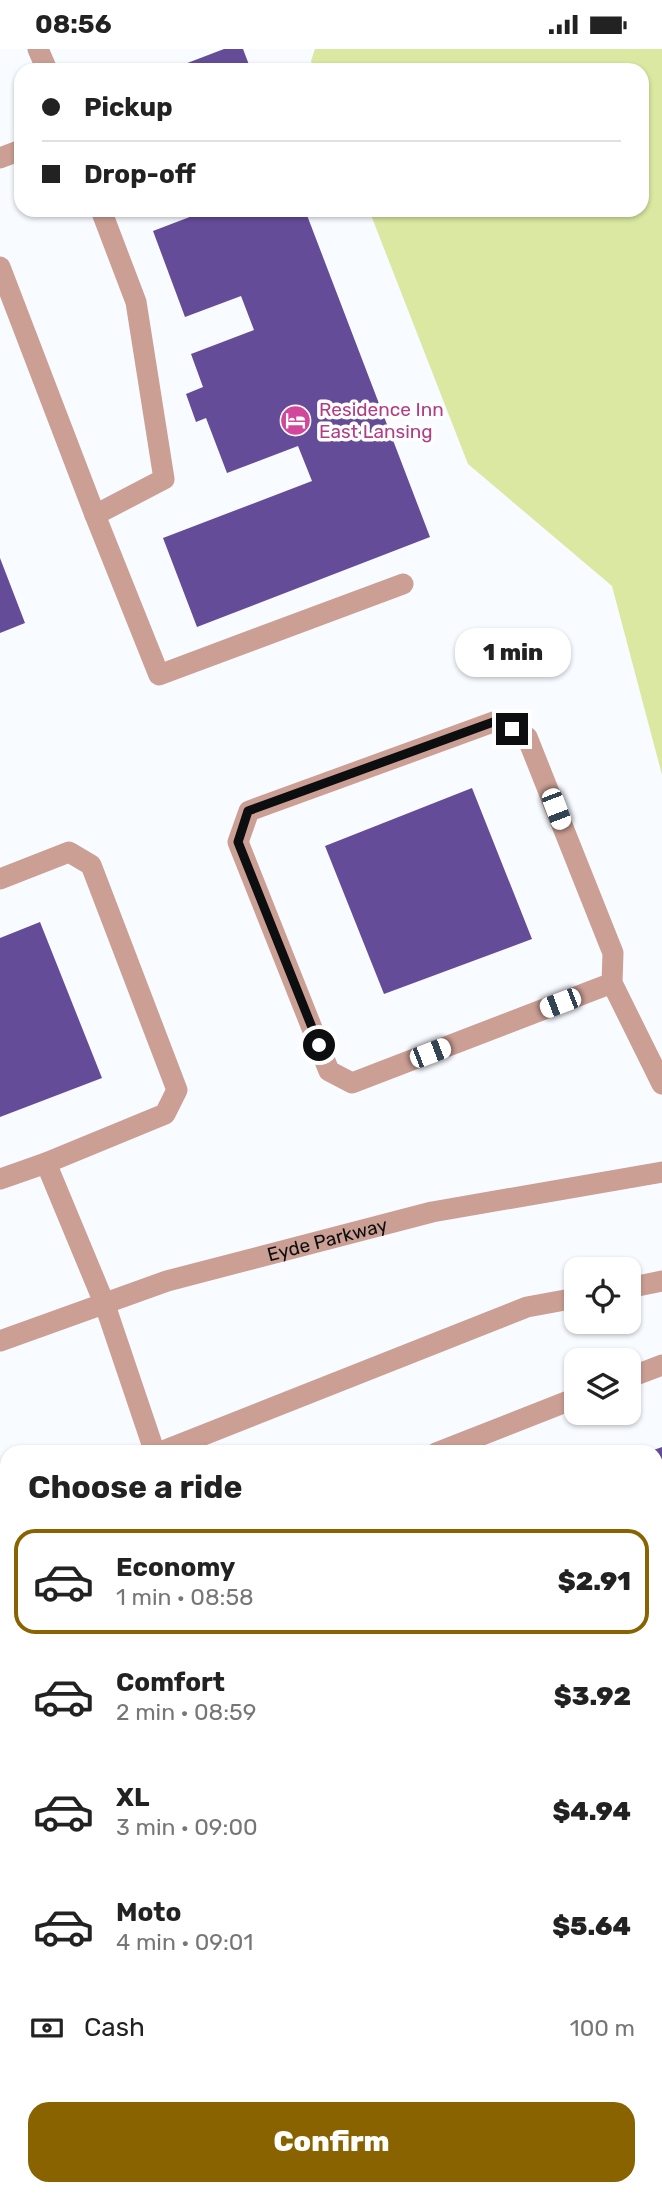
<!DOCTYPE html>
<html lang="en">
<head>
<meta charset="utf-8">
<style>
  :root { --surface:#fff; --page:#f6f6f6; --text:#222; --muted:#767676; --line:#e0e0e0; --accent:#886300 }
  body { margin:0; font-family:Rubik,sans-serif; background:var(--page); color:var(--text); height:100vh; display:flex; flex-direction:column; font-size:26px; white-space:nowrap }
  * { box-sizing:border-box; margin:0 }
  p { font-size:23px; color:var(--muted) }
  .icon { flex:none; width:38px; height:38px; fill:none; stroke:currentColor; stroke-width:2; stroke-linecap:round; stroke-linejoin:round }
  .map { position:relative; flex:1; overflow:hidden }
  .sheet { position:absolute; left:0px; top:1396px; width:663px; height:751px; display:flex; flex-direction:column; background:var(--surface); border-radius:21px 21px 0 0; box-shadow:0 2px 5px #0004 }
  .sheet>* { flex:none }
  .top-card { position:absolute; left:14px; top:14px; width:635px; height:154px; border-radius:21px; box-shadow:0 2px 5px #0004; display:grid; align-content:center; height:154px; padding:0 28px; background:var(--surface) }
  .buttons { position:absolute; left:564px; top:1208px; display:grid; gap:14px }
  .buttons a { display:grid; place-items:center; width:77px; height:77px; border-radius:14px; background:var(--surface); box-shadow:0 2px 5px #0004; font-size:35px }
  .end { position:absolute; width:32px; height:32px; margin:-16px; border:9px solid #0c0e10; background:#fff; box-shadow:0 0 0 4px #fff }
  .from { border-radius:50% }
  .bubble { position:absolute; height:49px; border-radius:21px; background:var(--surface); box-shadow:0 2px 5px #0004; font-size:23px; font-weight:800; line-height:49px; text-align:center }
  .car { position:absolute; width:21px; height:42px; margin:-21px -10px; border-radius:9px; box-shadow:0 0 5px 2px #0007; background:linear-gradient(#fff 24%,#345 0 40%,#fff 0 76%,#345 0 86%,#fff 0) }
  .top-card b { display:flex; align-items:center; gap:24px; height:66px; font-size:26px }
  .top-card b+b { border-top:2px solid var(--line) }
  .top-card i { width:18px; height:18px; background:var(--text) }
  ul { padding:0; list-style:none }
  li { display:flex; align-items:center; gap:21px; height:105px; margin:0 14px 10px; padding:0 14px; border:4px solid transparent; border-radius:21px }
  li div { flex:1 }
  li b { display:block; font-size:26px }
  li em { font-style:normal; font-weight:800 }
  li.active { border-color:var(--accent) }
  li>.icon { width:63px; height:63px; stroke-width:1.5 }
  h2 { padding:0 28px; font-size:32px; line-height:84px }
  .pay { display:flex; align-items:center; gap:18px; height:77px; padding:0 28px; font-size:26px }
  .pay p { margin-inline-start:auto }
  .primary-button { display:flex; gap:14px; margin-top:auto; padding:14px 28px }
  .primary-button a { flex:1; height:80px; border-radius:21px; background:var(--accent); color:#fff; font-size:28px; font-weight:800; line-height:80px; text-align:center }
  .status { display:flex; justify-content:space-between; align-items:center; height:49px; padding:0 35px; background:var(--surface); direction:ltr }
  .status svg { height:19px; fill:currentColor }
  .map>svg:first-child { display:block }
  .green { fill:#dbe8a1 }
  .building { fill:#654c99 }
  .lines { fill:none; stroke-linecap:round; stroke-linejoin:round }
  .minor { stroke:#cb9f94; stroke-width:21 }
  .route { stroke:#0c0e10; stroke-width:9 }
  .labels { text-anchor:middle; stroke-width:7; stroke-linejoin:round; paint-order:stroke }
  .hotel-label { font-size:19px; fill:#b23c85; stroke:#fff; text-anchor:start }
  .street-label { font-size:19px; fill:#0c0e10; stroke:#fff }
</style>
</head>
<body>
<div class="status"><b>08:56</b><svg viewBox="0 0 49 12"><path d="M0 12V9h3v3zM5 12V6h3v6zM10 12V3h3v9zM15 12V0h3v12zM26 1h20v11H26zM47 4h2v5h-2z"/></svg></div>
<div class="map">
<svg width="662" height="2146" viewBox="0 0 662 2146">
  <rect width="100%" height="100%" fill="#f8fbff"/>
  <!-- green -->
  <path class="green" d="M315 0H662V726L612 537 468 415 369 161H642V21H314L311 12Z
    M662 1862V2001L656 2003V1864Z"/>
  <!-- building -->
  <path class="building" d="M224 0H243L251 21H169Z
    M208 161H305L430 488 197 578 163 489 312 432 298 397 227 424 206 369 196 373 186 345 203 338 191 305 254 281 241 247 185 268 153 182Z
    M0 509 25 574 0 584Z
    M472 739 532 890 384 945 325 797Z
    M40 873 102 1029 0 1068V889Z
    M662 1398V1568L656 1570V1404L648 1403Z
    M546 2140H636L638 2146H532Z"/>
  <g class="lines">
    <!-- minor -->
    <g class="minor">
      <path d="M38 0 47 21"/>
      <path d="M0 109 21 101"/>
      <path d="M0 218 95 466 159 626 403 535"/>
      <path d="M95 466 164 430 136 253 101 161"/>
      <path d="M0 830 69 803 91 816 177 1041 165 1065 46 1114 0 1130"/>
      <path d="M612 934 352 1034 329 1022 238 793 249 762 496 672 527 688 613 904 612 934 662 1035"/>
      <path d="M46 1114 105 1256 155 1404"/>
      <path d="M628 1239 662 1232"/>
      <path id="s1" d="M0 1292 167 1232 432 1163 662 1123"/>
      <path d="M628 1329 662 1316"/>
      <path d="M158 1404 527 1258 576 1249"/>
      <path d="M436 1404 576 1349"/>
      <path d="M0 1466 7 1463"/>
      <path d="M0 1574 7 1571"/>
      <path d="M0 1624 7 1645"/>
      <path d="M656 1820 662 1817"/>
      <path d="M0 1853 7 1851"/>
    </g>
  </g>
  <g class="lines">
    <!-- route -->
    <path class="route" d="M319 996 238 793 248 762 496 672 512 680"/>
  </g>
  <!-- icons -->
  <defs>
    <symbol id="hotel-disc" viewBox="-11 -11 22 22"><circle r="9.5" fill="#d1479c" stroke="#fff"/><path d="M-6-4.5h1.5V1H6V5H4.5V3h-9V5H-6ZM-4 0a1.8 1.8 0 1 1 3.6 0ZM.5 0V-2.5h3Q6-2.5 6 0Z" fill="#fff"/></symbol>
  </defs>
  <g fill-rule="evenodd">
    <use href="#hotel-disc" x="278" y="354" width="35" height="35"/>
  </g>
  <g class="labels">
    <!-- hotel labels -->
    <g class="hotel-label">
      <text x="319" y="367">Residence Inn<tspan x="319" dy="22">East Lansing</tspan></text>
    </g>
    <!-- street labels -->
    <g class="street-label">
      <text dy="7" stroke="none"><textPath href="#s1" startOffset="343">Eyde Parkway</textPath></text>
    </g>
  </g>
</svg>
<div class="buttons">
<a><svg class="icon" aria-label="locate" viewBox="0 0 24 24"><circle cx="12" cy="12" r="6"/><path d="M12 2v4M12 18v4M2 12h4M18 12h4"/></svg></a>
<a><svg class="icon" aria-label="layers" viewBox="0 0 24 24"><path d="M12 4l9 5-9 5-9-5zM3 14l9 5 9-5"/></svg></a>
</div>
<i class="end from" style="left:319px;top:996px"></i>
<i class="end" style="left:512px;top:680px"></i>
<div class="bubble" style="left:455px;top:579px;width:116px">1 min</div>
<i class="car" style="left:556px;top:760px;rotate:159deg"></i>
<i class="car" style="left:560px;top:954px;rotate:249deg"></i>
<i class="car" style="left:430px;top:1004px;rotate:69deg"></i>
<div class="top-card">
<b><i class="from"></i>Pickup</b>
<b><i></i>Drop-off</b>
</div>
<section class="sheet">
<h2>Choose a ride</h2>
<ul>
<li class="active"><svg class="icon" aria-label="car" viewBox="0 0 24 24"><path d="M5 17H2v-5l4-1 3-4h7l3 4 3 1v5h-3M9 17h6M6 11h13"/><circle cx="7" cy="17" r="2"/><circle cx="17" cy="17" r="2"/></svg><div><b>Economy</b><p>1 min · 08:58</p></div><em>$2.91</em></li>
<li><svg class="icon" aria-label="car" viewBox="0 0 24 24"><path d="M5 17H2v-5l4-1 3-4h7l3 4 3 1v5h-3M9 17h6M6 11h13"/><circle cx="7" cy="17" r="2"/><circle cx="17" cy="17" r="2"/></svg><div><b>Comfort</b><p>2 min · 08:59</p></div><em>$3.92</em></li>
<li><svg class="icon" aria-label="car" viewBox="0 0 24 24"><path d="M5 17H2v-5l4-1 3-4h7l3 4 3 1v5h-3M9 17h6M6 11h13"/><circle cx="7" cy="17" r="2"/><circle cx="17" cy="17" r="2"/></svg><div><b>XL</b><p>3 min · 09:00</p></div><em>$4.94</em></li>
<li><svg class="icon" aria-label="car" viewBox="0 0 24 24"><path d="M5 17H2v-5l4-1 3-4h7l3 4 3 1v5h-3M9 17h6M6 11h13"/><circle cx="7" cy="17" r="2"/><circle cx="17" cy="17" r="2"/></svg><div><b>Moto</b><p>4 min · 09:01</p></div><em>$5.64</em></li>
</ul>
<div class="pay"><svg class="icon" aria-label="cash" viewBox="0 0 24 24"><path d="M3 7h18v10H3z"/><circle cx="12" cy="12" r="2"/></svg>Cash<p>100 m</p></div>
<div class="primary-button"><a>Confirm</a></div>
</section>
</div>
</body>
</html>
